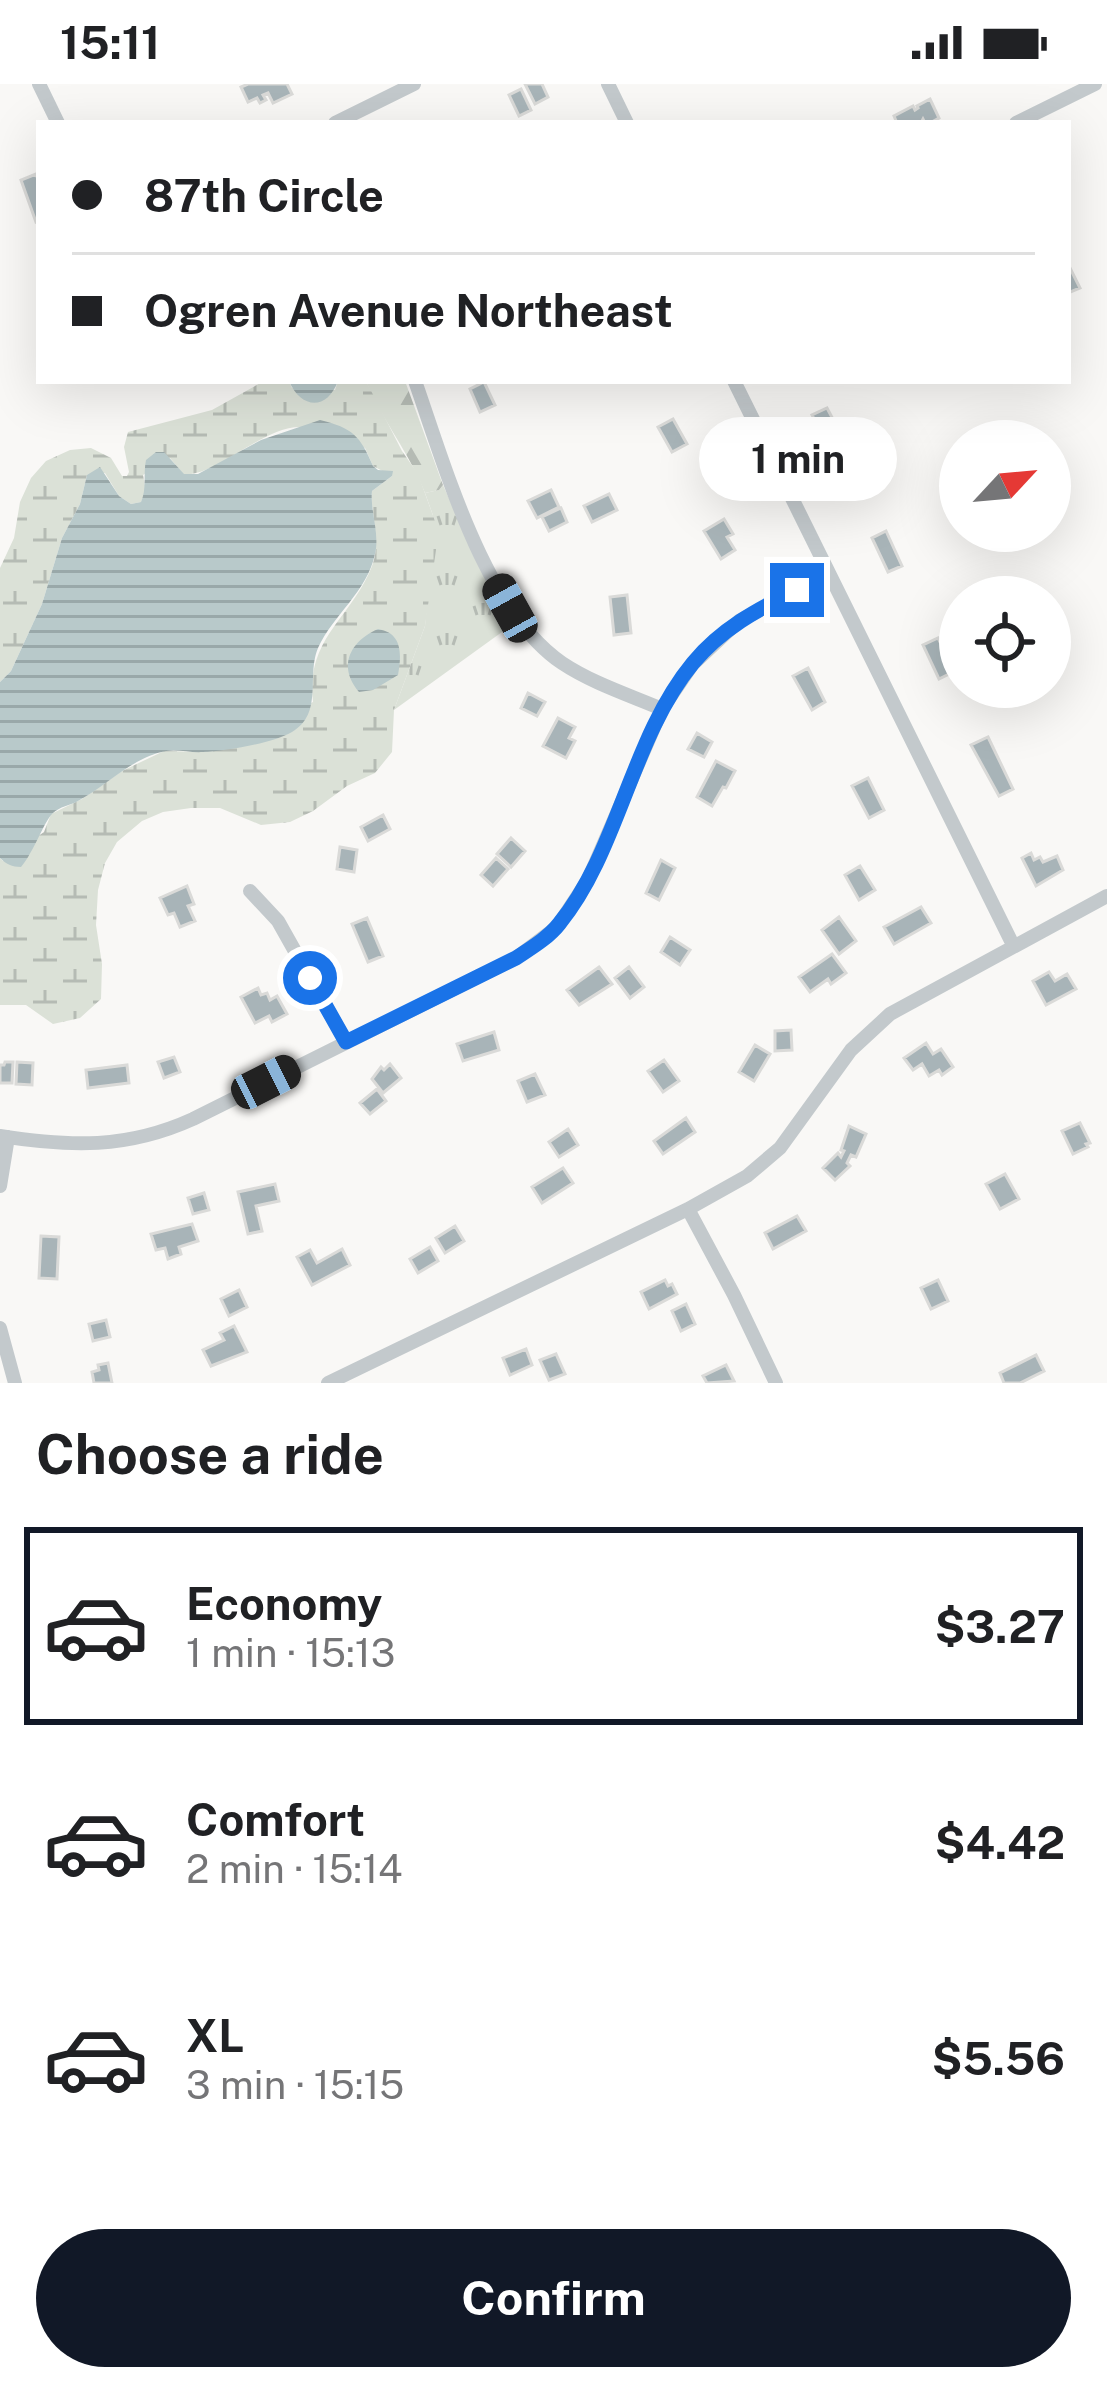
<!DOCTYPE html>
<html lang="en">
<head>
<meta charset="utf-8">
<style>
  :root { --surface:#fff; --page:#f2f2f2; --text:#202124; --muted:#757577; --line:#e0e0e0; --accent:#111827 }
  body { margin:0; font-family:"Public Sans",sans-serif; background:var(--page); color:var(--text); height:100vh; display:flex; flex-direction:column; font-size:45px; white-space:nowrap }
  * { box-sizing:border-box; margin:0 }
  p { font-size:39px; color:var(--muted) }
  .icon { flex:none; width:66px; height:66px; fill:none; stroke:currentColor; stroke-width:2; stroke-linecap:round; stroke-linejoin:round }
  .map { position:relative; height:1299px; overflow:hidden }
  .panel { display:flex; flex-direction:column; background:var(--surface); flex:1 }
  .panel>* { flex:none }
  .hud { position:absolute; left:36px; top:36px; width:1035px; height:264px; border-radius:0px; box-shadow:0 12px 48px #0002; display:grid; align-content:center; height:264px; padding:0 36px; background:var(--surface) }
  .needle { width:78px; rotate:64deg }
  .buttons { position:absolute; left:939px; top:336px; display:grid; gap:24px }
  .buttons a { display:grid; place-items:center; width:132px; height:132px; border-radius:50%; background:var(--surface); box-shadow:0 12px 48px #0002; font-size:60px }
  .end { position:absolute; width:54px; height:54px; margin:-27px; border:15px solid #1a73e8; background:#fff; box-shadow:0 0 0 6px #fff }
  .from { border-radius:50% }
  .bubble { position:absolute; height:84px; border-radius:42px; background:var(--surface); box-shadow:0 12px 48px #0002; font-size:39px; font-weight:700; line-height:84px; text-align:center }
  .car { position:absolute; width:36px; height:72px; margin:-36px -18px; border-radius:15px; box-shadow:0 0 9px 3px #0007; background:linear-gradient(#222 24%,#8ab4d8 0 40%,#222 0 76%,#8ab4d8 0 86%,#222 0) }
  .hud b { display:flex; align-items:center; gap:42px; height:114px; font-size:45px }
  .hud b+b { border-top:3px solid var(--line) }
  .hud i { width:30px; height:30px; background:var(--text) }
  ul { padding:0; list-style:none }
  li { display:flex; align-items:center; gap:36px; height:198px; margin:0 24px 18px; padding:0 12px; border:6px solid transparent; border-radius:0px }
  li div { flex:1 }
  li b { display:block; font-size:45px }
  li em { font-style:normal; font-weight:700 }
  li.selected { border-color:var(--accent) }
  li>.icon { width:108px; height:108px; stroke-width:1.5 }
  h2 { padding:0 36px; font-size:54px; line-height:144px }
  .action { display:flex; gap:24px; margin-top:auto; padding:24px 36px }
  .action a { flex:1; height:138px; border-radius:72px; background:var(--accent); color:#fff; font-size:48px; font-weight:700; line-height:138px; text-align:center }
  .status { display:flex; justify-content:space-between; align-items:center; height:84px; padding:0 60px; background:var(--surface); direction:ltr }
  .status svg { height:33px; fill:currentColor }
  .map>svg:first-child { display:block }
  .grass { fill:url(#grass-tufts) }
  .forest { fill:url(#forest-firs) }
  .wetland { fill:url(#wetland-marsh) }
  .water { fill:url(#water-rules) }
  .building { fill:#a8b4b8; stroke:#dadad8; stroke-width:3 }
  .lines { fill:none; stroke-linecap:round; stroke-linejoin:round }
  .street { stroke:#c3c9cc; stroke-width:14 }
  .route { stroke:#1a73e8; stroke-width:15 }
</style>
</head>
<body>
<div class="status"><b>15:11</b><svg viewBox="0 0 49 12"><path d="M0 12V9h3v3zM5 12V6h3v6zM10 12V3h3v9zM15 12V0h3v12zM26 1h20v11H26zM47 4h2v5h-2z"/></svg></div>
<div class="map">
<svg width="1107" height="1299" viewBox="0 0 1107 1299">
  <defs>
    <pattern id="grass-tufts" width="24" height="20" patternUnits="userSpaceOnUse" patternTransform="scale(3)"><rect width="24" height="20" fill="#dbe1d7"/><path d="M3 7l-1-3M5 7V3M7 7l1-3M15 17l-1-3M17 17v-4M19 17l1-3" fill="none" stroke="#b5bbb4"/></pattern>
    <pattern id="forest-firs" width="22" height="20" patternUnits="userSpaceOnUse" patternTransform="scale(3)"><rect width="22" height="20" fill="#dbe1d7"/><path d="M5 1l3.5 6h-7zM16 11l3.5 6h-7z" fill="#b5bbb4"/></pattern>
    <pattern id="wetland-marsh" width="20" height="14" patternUnits="userSpaceOnUse" patternTransform="scale(3)"><rect width="20" height="14" fill="#dbe1d7"/><path d="M1 5h8M5 5V1M11 12h8M15 12V8" fill="none" stroke="#b5bbb4"/></pattern>
    <pattern id="water-rules" width="6" height="5" patternUnits="userSpaceOnUse" patternTransform="scale(3)"><rect width="6" height="5" fill="#b8c9ca"/><path d="M0 2.5h6" fill="none" stroke="#99a8a9"/></pattern>
  </defs>
  <rect width="100%" height="100%" fill="#f9f8f6"/>
  <!-- grass -->
  <path class="grass" d="M443 401 473 468 513 540 394 626 425 542 435 437 425 409 439 406Z"/>
  <!-- forest -->
  <path class="forest" d="M366 297H405L443 401 439 406 425 409C410 370 382 336 366 297Z"/>
  <!-- wetland -->
  <path class="wetland" d="M264 297H289L292 304 335 306 338 297H366L402 367 418 390 435 437 436 466 425 542 394 626 392 668 375 689 347 702 313 727 290 738 261 741 220 724H191L163 728 142 737 117 758 105 779 98 806 96 841 102 880 101 915 80 934 53 940 26 921H0V774L3 777 44 748 51 730 82 715 122 687 164 667 205 668 313 618C305 554 352 534 372 482 382 456 370 432 372 407L392 392 373 382 365 364C348 358 317 343 300 343 262 343 221 390 184 391L170 374 143 391 146 407 141 418 131 420 119 412 105 389 87 391 80 420 62 454 42 520 11 587 0 598V484L14 454 20 418 31 394 46 377 70 366 91 364 111 374 122 392H127L129 388 124 363 128 348 212 326Z"/>
  <!-- water -->
  <path class="water" d="M289 297H338C327 327 301 325 289 297Z
    M320 336C353 344 360 352 373 382L378 386 393 387 392 392 372 407C370 428 380 449 375 470 367 508 333 531 318 564 306 593 324 629 292 648 274 659 225 667 203 668 191 669 178 665 166 667 133 673 106 702 78 717 71 721 59 723 53 729 44 737 34 768 21 783 12 783 6 780 0 774V598L11 587 42 520 62 454 80 420 87 391 100 383 119 412 131 420 141 418C147 405 143 390 146 376L156 368H164L184 390H198L261 356Z
    M378 545C402 549 402 569 398 591L373 606 359 608C337 583 350 557 378 545Z"/>
  <!-- building -->
  <path class="building" d="M248 0H287L292 10 273 19 268 9 263 11 266 16 260 19 257 14 248 18 241 3Z
    M525 0H542L548 13 535 20Z
    M521 5 531 26 519 32 509 11Z
    M930 15 939 34 930 39H925L923 35 921 39H897L894 32 913 22 915 26 918 24 917 22Z
    M36 90 39 98V137L36 138 21 96Z
    M1068 180 1080 204 1068 209Z
    M484 298 495 321 480 328 470 305Z
    M827 324 853 373 838 381 812 331Z
    M673 335 687 360 672 368 658 343Z
    M551 406 559 423 537 434 528 417Z
    M609 410 617 426 592 438 584 422Z
    M561 424 567 438 549 447 542 433Z
    M724 435 733 450 727 453 735 466 721 475 704 447Z
    M886 447 902 482 888 488 872 454Z
    M627 511 631 549 614 551 610 513Z
    M938 554 955 587 939 595 923 561Z
    M808 584 825 618 812 626 793 592Z
    M528 609 545 618 537 632 521 624Z
    M558 634 575 643 569 654 575 657 566 674 543 662Z
    M697 649 712 658 704 673 688 665Z
    M988 653 1013 705 999 712 971 661Z
    M716 677 735 687 726 704 723 703 712 722 697 713Z
    M868 694 884 726 869 734 852 702Z
    M383 731 390 745 368 757 361 743Z
    M511 754 525 767 511 783 497 770Z
    M340 763 357 766 354 788 337 785Z
    M1031 769 1034 776 1040 773 1043 778 1057 772 1063 786 1036 802 1022 774Z
    M496 774 508 785 493 802 481 791Z
    M661 776 675 784 659 816 646 809Z
    M860 782 875 806 859 816 845 791Z
    M187 802 194 820 188 822 195 837 180 843 174 829 168 831 160 814Z
    M921 823 931 839 894 860 884 843Z
    M839 833 856 857 839 870 822 846Z
    M367 834 383 872 368 878 352 840Z
    M670 853 690 866 680 881 661 868Z
    M832 870 846 889 831 900 828 895 810 908 799 893Z
    M599 883 612 900 579 921 567 906Z
    M629 883 644 903 630 914 615 894Z
    M1049 888 1055 897 1067 890 1076 905 1046 921 1033 897Z
    M258 904 261 911 267 909 270 916 277 912 287 930 272 938 269 932 255 939 241 913Z
    M791 946 792 966 775 967V947Z
    M494 948 499 966 463 977 457 960Z
    M926 959 933 970 941 965 953 983 942 991 939 986 929 992 922 980 913 986 904 974Z
    M755 961 770 970 754 997 739 988Z
    M174 973 180 988 164 994 158 978Z
    M664 976 679 997 663 1008 648 987Z
    M5 978H13L12 999H0V981H4Z
    M17 978 33 979 32 1001 16 1000Z
    M390 980 401 994 383 1009 372 995 381 983 384 986Z
    M127 981 129 999 88 1004 86 986Z
    M535 990 545 1011 527 1018 518 997Z
    M377 1005 386 1017 370 1030 360 1019Z
    M686 1034 695 1048 663 1070 654 1057Z
    M1080 1039 1090 1059 1086 1060 1088 1063 1073 1070 1062 1047Z
    M849 1042 866 1050 856 1073 851 1071 847 1079 850 1082 835 1096 823 1084 838 1069 841 1073 844 1067 841 1066Z
    M568 1045 578 1061 559 1073 549 1058Z
    M563 1084 573 1099 542 1119 532 1103Z
    M1005 1090 1019 1115 1000 1125 986 1100Z
    M275 1100 279 1117 256 1122 262 1147 248 1150 238 1108Z
    M204 1109 209 1126 193 1130 188 1114Z
    M797 1132 806 1147 773 1165 765 1149Z
    M192 1140 198 1157 179 1163 181 1170 168 1175 165 1164 156 1166 151 1150Z
    M455 1142 464 1157 445 1169 436 1154Z
    M41 1152 59 1153 57 1195 39 1194Z
    M430 1163 438 1177 418 1189 410 1175Z
    M342 1165 350 1181 312 1201 297 1173 310 1166 317 1179Z
    M665 1196 668 1202 672 1200 677 1210 649 1225 641 1208Z
    M938 1196 948 1217 931 1225 921 1204Z
    M239 1206 247 1223 229 1232 221 1215Z
    M686 1220 695 1240 681 1247 672 1227Z
    M106 1236 110 1253 93 1257 89 1240Z
    M234 1242 247 1268 211 1282 203 1266 224 1256 220 1249Z
    M526 1265 532 1281 510 1291 503 1274Z
    M556 1270 565 1290 549 1296 540 1276Z
    M1036 1271 1044 1287 1020 1299H1004L1000 1289Z
    M108 1279 112 1299H94L92 1288 99 1286 98 1281Z
    M726 1281 734 1297 707 1299 703 1292Z"/>
  <g class="lines">
    <!-- street -->
    <path class="street" d="M39 0 58 39
      M608 0 627 39
      M335 39 414 0
      M1016 39 1095 0
      M415 297C445 382 485 527 562 579 592 599 629 611 662 625
      M734 297 1013 861
      M250 807 278 837 346 958
      M0 1052C70 1063 127 1065 193 1035L516 874 557 843 588 796 662 625 692 581 739 537 828 490
      M0 1102 8 1053
      M688 1125 734 1211 776 1299
      M0 1244 15 1299
      M328 1299 688 1125 747 1092 780 1064 851 966 890 930 1107 812"/>
  </g>
  <g class="lines">
    <!-- route -->
    <path class="route" d="M310 894 346 958 516 874C531 864 548 854 559 840 619 767 631 654 693 579 721 545 758 525 797 506"/>
  </g>
</svg>
<div class="buttons">
<a><svg class="needle" viewBox="-14 -14 28 28"><path d="M0-13l5 13h-10z" fill="#e53935"/><path d="M0 13l5-13h-10z" fill="#757577"/></svg></a>
<a><svg class="icon" aria-label="locate" viewBox="0 0 24 24"><circle cx="12" cy="12" r="6"/><path d="M12 2v4M12 18v4M2 12h4M18 12h4"/></svg></a>
</div>
<i class="end from" style="left:310px;top:894px"></i>
<i class="end" style="left:797px;top:506px"></i>
<div class="bubble" style="left:699px;top:333px;width:198px">1 min</div>
<i class="car" style="left:510px;top:524px;rotate:331deg"></i>
<i class="car" style="left:266px;top:998px;rotate:63deg"></i>
<div class="hud">
<b><i class="from"></i>87th Circle</b>
<b><i></i>Ogren Avenue Northeast</b>
</div>
</div>
<section class="panel">
<h2>Choose a ride</h2>
<ul>
<li class="selected"><svg class="icon" aria-label="car" viewBox="0 0 24 24"><path d="M5 17H2v-5l4-1 3-4h7l3 4 3 1v5h-3M9 17h6M6 11h13"/><circle cx="7" cy="17" r="2"/><circle cx="17" cy="17" r="2"/></svg><div><b>Economy</b><p>1 min · 15:13</p></div><em>$3.27</em></li>
<li><svg class="icon" aria-label="car" viewBox="0 0 24 24"><path d="M5 17H2v-5l4-1 3-4h7l3 4 3 1v5h-3M9 17h6M6 11h13"/><circle cx="7" cy="17" r="2"/><circle cx="17" cy="17" r="2"/></svg><div><b>Comfort</b><p>2 min · 15:14</p></div><em>$4.42</em></li>
<li><svg class="icon" aria-label="car" viewBox="0 0 24 24"><path d="M5 17H2v-5l4-1 3-4h7l3 4 3 1v5h-3M9 17h6M6 11h13"/><circle cx="7" cy="17" r="2"/><circle cx="17" cy="17" r="2"/></svg><div><b>XL</b><p>3 min · 15:15</p></div><em>$5.56</em></li>
</ul>
<div class="action"><a>Confirm</a></div>
</section>
</body>
</html>
